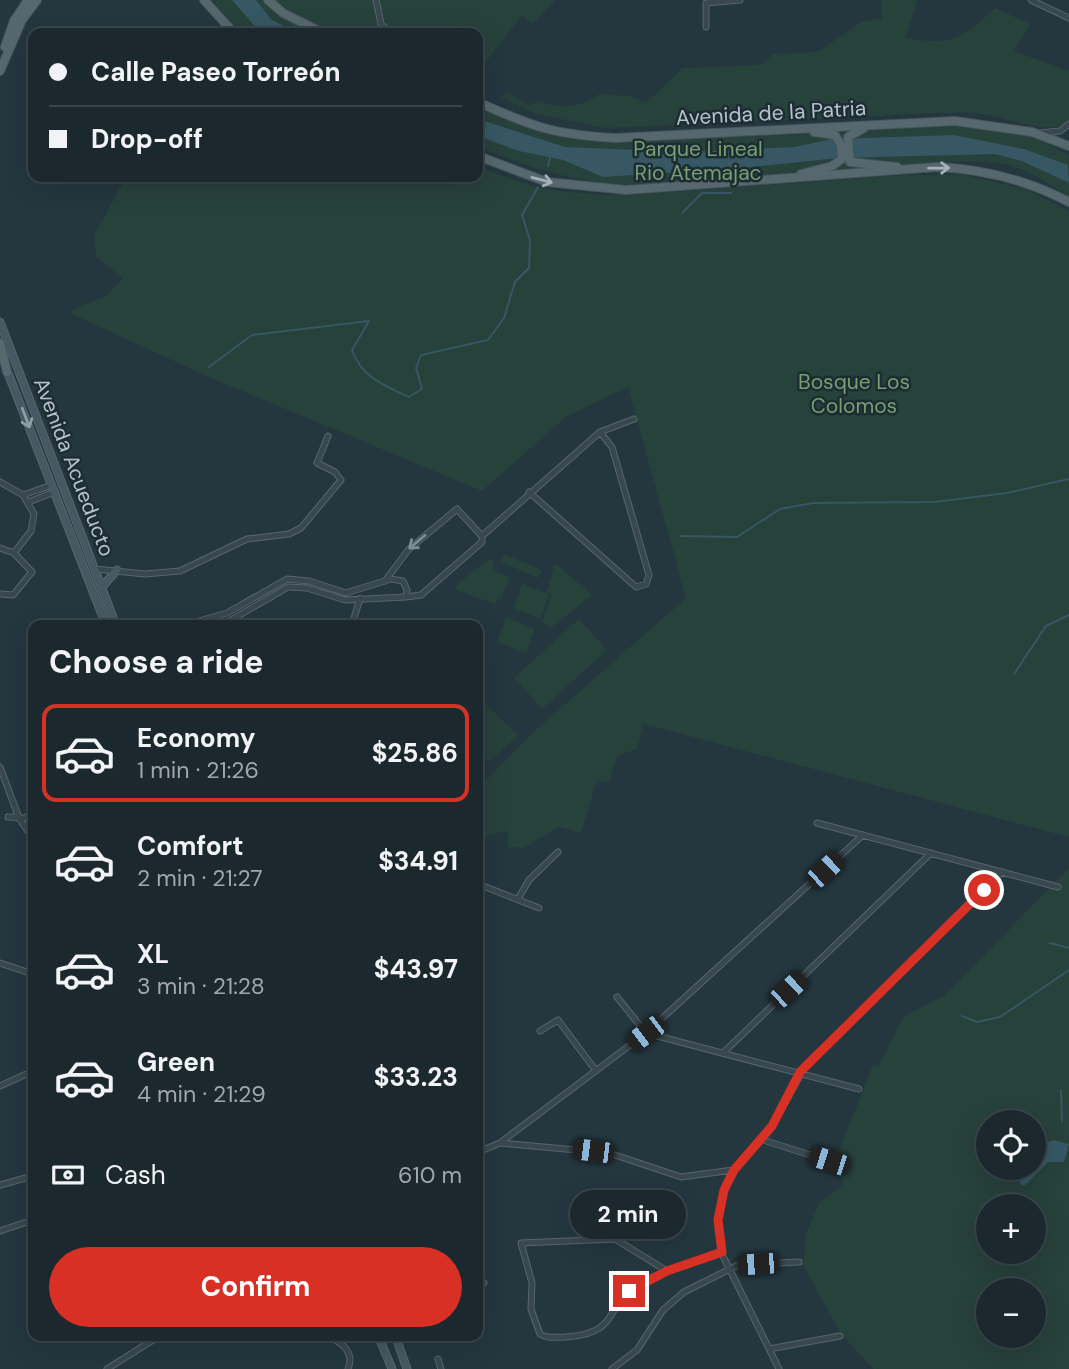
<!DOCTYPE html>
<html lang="en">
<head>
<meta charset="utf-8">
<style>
  :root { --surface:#1b292e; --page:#28353a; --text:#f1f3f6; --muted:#a0a6aa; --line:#39454a; --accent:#d93025 }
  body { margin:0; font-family:"DM Sans",sans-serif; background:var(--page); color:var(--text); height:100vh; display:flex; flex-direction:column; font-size:26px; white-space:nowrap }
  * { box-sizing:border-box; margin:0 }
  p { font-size:23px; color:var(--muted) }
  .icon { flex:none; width:38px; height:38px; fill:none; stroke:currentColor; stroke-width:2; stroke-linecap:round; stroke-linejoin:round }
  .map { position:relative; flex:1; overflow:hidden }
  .sheet { position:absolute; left:28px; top:620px; width:455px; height:721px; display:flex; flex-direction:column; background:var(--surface); border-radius:14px; box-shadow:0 7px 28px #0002,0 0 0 2px var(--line) }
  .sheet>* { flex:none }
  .top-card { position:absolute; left:28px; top:28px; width:455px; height:154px; border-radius:14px; box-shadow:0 7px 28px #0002,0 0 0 2px var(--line); display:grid; align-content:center; height:154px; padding:0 21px; background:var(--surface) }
  .controls { position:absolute; left:976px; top:1110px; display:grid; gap:14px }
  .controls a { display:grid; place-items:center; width:70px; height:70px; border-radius:50%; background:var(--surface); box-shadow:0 7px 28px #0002,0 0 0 2px var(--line); font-size:35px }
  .end { position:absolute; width:32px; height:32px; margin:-16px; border:9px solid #d93025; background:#fff; box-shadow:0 0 0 4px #fff }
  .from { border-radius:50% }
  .bubble { position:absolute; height:49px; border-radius:24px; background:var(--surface); box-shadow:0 7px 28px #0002,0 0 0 2px var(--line); font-size:23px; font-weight:700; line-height:49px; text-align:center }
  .car { position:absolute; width:21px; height:42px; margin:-21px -10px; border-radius:9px; box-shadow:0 0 5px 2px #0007; background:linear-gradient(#222 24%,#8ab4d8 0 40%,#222 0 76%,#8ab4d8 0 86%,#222 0) }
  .top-card b { display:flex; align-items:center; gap:24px; height:66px; font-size:26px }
  .top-card b+b { border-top:2px solid var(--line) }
  .top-card i { width:18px; height:18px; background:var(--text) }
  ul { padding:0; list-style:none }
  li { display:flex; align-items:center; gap:21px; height:98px; margin:0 14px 10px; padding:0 7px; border:4px solid transparent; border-radius:14px }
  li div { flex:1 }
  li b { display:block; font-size:26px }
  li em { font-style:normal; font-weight:700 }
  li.current { border-color:var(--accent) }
  li>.icon { width:63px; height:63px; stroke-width:1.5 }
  h2 { padding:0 21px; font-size:32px; line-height:84px }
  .pay { display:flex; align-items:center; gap:18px; height:77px; padding:0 21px; font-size:26px }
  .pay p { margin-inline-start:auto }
  .button { display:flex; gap:14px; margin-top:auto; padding:14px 21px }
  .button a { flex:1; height:80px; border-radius:42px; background:var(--accent); color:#fff; font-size:28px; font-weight:700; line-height:80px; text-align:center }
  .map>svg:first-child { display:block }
  .green { fill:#27413b; fill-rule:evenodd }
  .water { fill:#365763 }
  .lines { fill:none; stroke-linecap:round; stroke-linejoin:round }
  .stream { stroke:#365763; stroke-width:2 }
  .minor-casing { stroke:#56666c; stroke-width:7 }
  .secondary-casing { stroke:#56666c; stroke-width:9 }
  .primary-casing { stroke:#44545a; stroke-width:10 }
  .minor { stroke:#38484e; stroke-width:5 }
  .secondary { stroke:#465861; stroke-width:7 }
  .primary { stroke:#56686e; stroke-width:8 }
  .oneway { stroke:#a1b1b7 }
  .oneway2 { stroke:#8e9ea5 }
  .oneway3 { stroke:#7c8c92 }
  .route { stroke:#d93025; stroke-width:9 }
  .labels { text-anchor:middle; stroke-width:5; stroke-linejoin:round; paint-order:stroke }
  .street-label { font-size:21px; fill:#b4c3c9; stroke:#1d2d33 }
  .park-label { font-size:21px; fill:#769f72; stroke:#1d2d33 }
</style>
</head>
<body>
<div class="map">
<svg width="1069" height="1369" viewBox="0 0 1069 1369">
  <rect width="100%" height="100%" fill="#24373e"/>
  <!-- green -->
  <path class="green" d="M213 0H265L318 33H238Z
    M274 0H555L533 24 522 15 478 72V33H335L303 20Z
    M882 0H917L906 38C952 46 962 39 995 8L1030 24 1014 51 1069 71V122C1046 136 1013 119 987 115 973 112 957 113 943 113L605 128 536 114 500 97 507 92 527 105 541 101C557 111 585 106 599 94L630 96 646 103 683 68 761 65 773 54 818 52 861 22 882 18Z
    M478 103 532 128 592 140 842 133 957 123 1035 137 1069 155V197C1049 183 1023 167 998 163 971 159 940 164 913 165 819 170 725 188 632 185 577 184 528 167 478 147Z
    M478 166C532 190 572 195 631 195L903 175 961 174 1026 189 1069 211V837L644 724 637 749 617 756 609 783 597 780 581 833 558 827 524 848 508 847V833L504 831 478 839V788L538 728 686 598 628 387 567 416 482 491 204 375 68 312 106 296 123 278 96 257 94 236 126 177H478Z
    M504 554 542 570 538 578 501 562Z
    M490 559 494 563 492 570 510 577 501 599 498 598 495 604 456 590 457 584Z
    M555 563 592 595 552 627 542 622 552 594 547 592Z
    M522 584 549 594 541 619 513 608Z
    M506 617 535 629 526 653 497 642Z
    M579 619 607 650 542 709 514 678Z
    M478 697 518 735 490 762 478 750Z
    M1069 868V1369H873L841 1334 803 1265 806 1234 819 1203 844 1185 834 1163 873 1065 878 1067 903 1017 945 995ZM989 1122H1034V1167H989ZM989 1206H1034V1251H989ZM989 1290H1034V1335H989Z"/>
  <!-- water -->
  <path class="water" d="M232 0H256L272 20 298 33H261Z
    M478 119 565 147 688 152 794 147 832 139 954 135 1024 149 1068 165 1069 183 1022 161 995 154 838 158 744 168 603 177 563 160 519 151 478 136Z
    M1054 1140 1069 1144 1064 1162H1048L1024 1186 1020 1183 1019 1172 1025 1167H1034C1034 1155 1041 1143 1054 1140Z"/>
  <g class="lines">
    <!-- stream -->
    <path class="stream" d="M548 166 550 157
      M682 213 702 193H731
      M209 367 252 335 369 321 352 350C361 377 385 386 409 397L422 389 416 368 421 355 488 340 504 318 515 282 529 268 530 240 522 215 538 187
      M680 536 737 537 780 509 813 503 934 502 1007 493 1069 479
      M1014 674 1046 626 1069 615
      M1050 943 1069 948
      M962 1016 977 1022 1000 1017 1069 970
      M1061 1090 1062 1121
      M1034 1129 1045 1135"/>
    <defs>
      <path id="minor" d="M376 0 383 33
        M1031 0 1069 18
        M383 26 390 33
        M706 27V3L740 0
        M1040 133 1060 131 1069 124
        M0 482 23 495 34 514 31 531 14 553
        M529 492 636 587 646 584 649 575 612 447 600 432
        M23 495 52 485
        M29 502 54 492
        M482 536 600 432 634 419
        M0 548 14 553 32 572 13 595 0 594
        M95 569 145 574 180 571 247 539 289 534 301 528 341 480 335 472 317 463 328 436
        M385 581 409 549 457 509 482 536V542L421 595 406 597
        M185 625 227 613 287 579 309 581 346 593 391 579 403 581 407 590 406 597 345 600 307 588 288 587 231 620 215 625
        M352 625 360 598
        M0 767 19 818 33 839
        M8 817 25 818 33 813
        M817 823 1058 887
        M478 873 481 865
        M478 884 539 908
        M518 899 529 880 558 852
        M0 963 33 974
        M617 997 646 1033 859 1089
        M540 1031 558 1020 596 1071
        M723 1053 931 853
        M0 1086 33 1071
        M763 1140 829 1161
        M500 1143 609 1153 681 1177 733 1170
        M478 1152 500 1143 646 1033 863 835
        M0 1185 33 1176
        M0 1231 33 1220
        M667 1271 615 1239 521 1243 532 1283 531 1309 540 1334C547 1339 557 1337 566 1337 623 1333 602 1305 640 1283 665 1269 695 1264 721 1252
        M478 1280 484 1283
        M328 1335C342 1344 355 1351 348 1369
        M769 1349 840 1336
        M438 1359 441 1369
        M107 1369 161 1335
        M612 1369 637 1350 663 1310 684 1292 738 1265 799 1262
        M779 1369 721 1252 718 1220 724 1190 734 1170 772 1126 806 1065 1002 872"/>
      <path id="secondary" d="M0 322 116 625
        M6 368 106 625
        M102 587 117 570
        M378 1335 392 1369
        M395 1335 407 1369"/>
      <path id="primary" d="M204 0 234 33
        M268 0 283 13 323 33
        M5 47 14 21 28 0
        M0 71 22 20 37 0
        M478 102C532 127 556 135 616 138L955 121 1032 132 1069 146
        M864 128 848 137 850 162 897 167
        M478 156 547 182 626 190 937 167C984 169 1027 180 1069 202
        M801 174 832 166 842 159 841 145 835 135 814 132
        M0 343 7 372"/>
    </defs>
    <!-- minor casing -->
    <use href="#minor" class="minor-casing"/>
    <!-- secondary casing -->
    <use href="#secondary" class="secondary-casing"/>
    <!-- primary casing -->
    <use href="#primary" class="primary-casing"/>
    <!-- minor -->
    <use href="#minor" class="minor"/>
    <!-- secondary -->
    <use href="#secondary" class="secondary"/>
    <!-- primary -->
    <use href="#primary" class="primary"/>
  </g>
  <!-- one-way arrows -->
  <defs><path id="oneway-shaft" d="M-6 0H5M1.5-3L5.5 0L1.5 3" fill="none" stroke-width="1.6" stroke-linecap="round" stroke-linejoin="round" transform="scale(1.75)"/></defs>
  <g class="oneway">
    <use href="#oneway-shaft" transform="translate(939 168) rotate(-1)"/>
    <use href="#oneway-shaft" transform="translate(542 180) rotate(15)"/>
  </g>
  <use class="oneway2" href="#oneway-shaft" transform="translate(26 418) rotate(69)"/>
  <use class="oneway3" href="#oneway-shaft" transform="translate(417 542) rotate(140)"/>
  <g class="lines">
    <!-- route -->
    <path class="route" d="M629 1291 667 1271 722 1252 718 1220 724 1190 734 1170 772 1126 800 1072 984 890"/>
  </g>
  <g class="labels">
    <!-- street labels -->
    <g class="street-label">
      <text transform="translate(771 113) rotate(-3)" y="7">Avenida de la Patria</text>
      <text transform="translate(74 467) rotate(69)" y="7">Avenida Acueducto</text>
    </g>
    <!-- park labels -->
    <g class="park-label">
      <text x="698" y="156">Parque Lineal<tspan x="698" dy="24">Rio Atemajac</tspan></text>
      <text x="854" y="389">Bosque Los<tspan x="854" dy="24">Colomos</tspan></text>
    </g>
  </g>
</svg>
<div class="controls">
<a><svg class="icon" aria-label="locate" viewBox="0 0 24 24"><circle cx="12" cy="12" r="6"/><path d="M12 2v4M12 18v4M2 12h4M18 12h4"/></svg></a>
<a>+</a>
<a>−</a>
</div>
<i class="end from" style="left:984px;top:890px"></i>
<i class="end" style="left:629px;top:1291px"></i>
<div class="bubble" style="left:570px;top:1190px;width:116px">2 min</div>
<i class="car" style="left:825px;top:870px;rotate:47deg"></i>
<i class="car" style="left:788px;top:990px;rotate:47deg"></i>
<i class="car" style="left:646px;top:1033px;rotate:233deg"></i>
<i class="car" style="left:593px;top:1151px;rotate:277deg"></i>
<i class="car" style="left:829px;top:1161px;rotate:288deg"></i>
<i class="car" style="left:758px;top:1264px;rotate:267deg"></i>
<div class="top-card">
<b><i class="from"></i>Calle Paseo Torreón</b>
<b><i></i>Drop-off</b>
</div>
<section class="sheet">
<h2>Choose a ride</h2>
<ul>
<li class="current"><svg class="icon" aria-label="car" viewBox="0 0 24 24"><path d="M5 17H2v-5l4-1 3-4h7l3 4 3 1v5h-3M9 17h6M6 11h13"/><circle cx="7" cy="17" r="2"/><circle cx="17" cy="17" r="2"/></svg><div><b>Economy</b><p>1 min · 21:26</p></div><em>$25.86</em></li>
<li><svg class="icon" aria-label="car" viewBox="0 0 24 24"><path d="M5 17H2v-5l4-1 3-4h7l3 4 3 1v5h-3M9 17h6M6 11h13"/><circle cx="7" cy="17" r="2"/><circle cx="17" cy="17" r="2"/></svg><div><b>Comfort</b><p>2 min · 21:27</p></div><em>$34.91</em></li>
<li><svg class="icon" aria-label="car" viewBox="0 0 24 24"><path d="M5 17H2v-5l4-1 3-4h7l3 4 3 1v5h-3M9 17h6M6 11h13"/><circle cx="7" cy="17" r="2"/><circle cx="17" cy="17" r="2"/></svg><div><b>XL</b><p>3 min · 21:28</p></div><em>$43.97</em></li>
<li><svg class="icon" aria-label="car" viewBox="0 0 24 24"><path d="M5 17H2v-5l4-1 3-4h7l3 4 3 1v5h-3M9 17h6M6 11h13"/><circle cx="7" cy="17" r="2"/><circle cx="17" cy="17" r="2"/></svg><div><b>Green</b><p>4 min · 21:29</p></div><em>$33.23</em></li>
</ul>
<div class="pay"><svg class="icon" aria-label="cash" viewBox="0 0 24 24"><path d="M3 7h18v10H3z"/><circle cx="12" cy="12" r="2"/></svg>Cash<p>610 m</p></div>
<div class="button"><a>Confirm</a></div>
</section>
</div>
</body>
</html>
